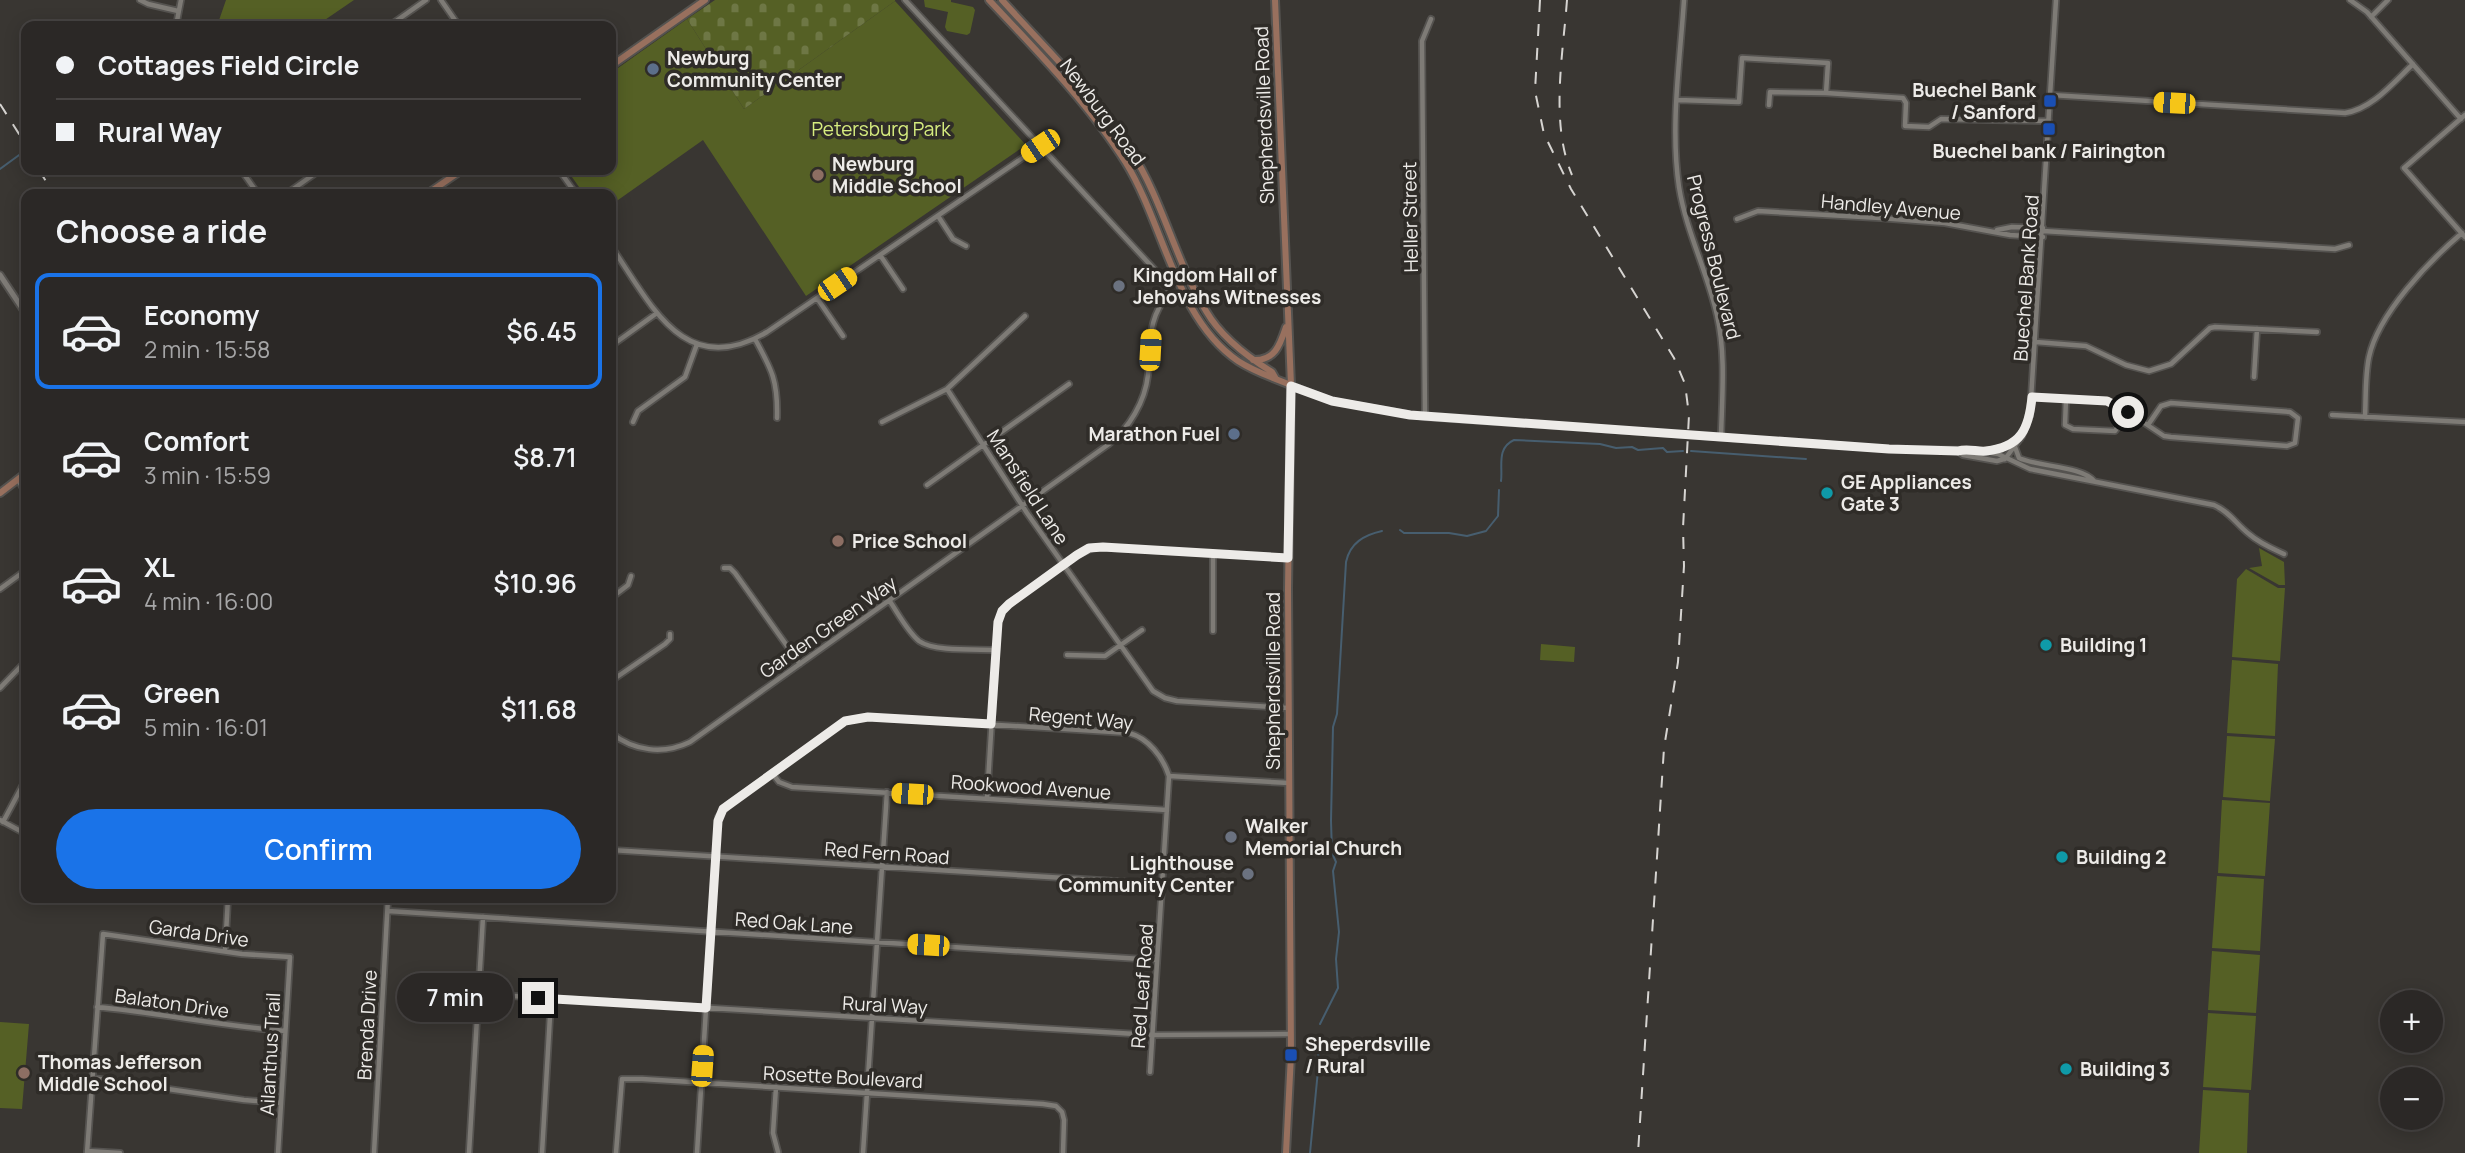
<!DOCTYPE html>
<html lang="en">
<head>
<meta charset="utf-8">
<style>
  :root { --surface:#2b2826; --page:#373432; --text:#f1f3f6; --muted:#a6a6a7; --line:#474443; --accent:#1a73e8 }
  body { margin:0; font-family:Manrope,sans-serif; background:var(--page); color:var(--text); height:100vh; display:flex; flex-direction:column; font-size:26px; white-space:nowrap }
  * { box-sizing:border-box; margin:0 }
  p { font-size:23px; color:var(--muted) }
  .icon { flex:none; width:38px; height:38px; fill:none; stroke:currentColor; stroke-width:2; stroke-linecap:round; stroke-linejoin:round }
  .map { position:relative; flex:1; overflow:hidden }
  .sheet { position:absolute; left:21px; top:189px; width:595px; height:714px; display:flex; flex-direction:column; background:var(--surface); border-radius:14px; box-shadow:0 4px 18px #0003,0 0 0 2px var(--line) }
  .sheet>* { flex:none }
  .guide { position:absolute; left:21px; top:21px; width:595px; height:154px; border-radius:14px; box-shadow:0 4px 18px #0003,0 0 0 2px var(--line); display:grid; align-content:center; height:154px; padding:0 35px; background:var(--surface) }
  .buttons { position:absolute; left:2380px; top:990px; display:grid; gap:14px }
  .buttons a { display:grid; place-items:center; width:63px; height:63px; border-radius:50%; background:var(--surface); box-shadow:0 4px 18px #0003,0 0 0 2px var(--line); font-size:35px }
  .end { position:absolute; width:32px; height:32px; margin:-16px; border:9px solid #edebe8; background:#111; box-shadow:0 0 0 4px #111 }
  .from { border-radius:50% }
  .bubble { position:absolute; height:49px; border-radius:24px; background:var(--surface); box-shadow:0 4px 18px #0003,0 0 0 2px var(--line); font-size:23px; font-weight:600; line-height:49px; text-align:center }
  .car { position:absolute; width:21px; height:42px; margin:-21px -10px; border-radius:9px; box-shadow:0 0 5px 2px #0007; background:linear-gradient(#f5c518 24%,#345 0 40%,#f5c518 0 76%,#345 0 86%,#f5c518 0) }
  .guide b { display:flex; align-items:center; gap:24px; height:66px; font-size:26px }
  .guide b+b { border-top:2px solid var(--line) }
  .guide i { width:18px; height:18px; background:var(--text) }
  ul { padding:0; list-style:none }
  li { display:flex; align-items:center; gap:21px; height:116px; margin:0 14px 10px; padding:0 21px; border:4px solid transparent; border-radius:14px }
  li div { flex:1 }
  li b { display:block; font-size:26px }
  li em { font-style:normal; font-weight:600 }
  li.on { border-color:var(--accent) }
  li>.icon { width:63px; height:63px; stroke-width:1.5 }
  h2 { padding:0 35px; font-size:32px; line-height:84px }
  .primary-button { display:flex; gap:14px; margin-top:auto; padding:14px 35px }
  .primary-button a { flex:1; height:80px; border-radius:42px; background:var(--accent); color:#fff; font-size:28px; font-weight:600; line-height:80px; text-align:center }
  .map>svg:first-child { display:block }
  .green { fill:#556025 }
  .cemetery { fill:url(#cemetery-stones) }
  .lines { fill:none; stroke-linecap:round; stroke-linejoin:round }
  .stream { stroke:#475e6f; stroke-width:2 }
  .minor-casing { stroke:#555350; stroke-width:8 }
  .tertiary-casing { stroke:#555350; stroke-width:9 }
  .secondary-casing { stroke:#555350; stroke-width:10 }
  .minor { stroke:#7e7b76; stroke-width:4.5 }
  .tertiary { stroke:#7e7b76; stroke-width:5 }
  .secondary { stroke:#98705e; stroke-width:6 }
  .rail { stroke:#d6d4d1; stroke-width:2; stroke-dasharray:12 12; stroke-linecap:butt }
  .route { stroke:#edebe8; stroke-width:9 }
  .service-dot { fill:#5c6f8a; stroke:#2f2c28; stroke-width:2.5 }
  .transit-dot { fill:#1a4fb4; stroke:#2f2c28; stroke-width:2.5 }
  .education-dot { fill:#8d6e63; stroke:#2f2c28; stroke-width:2.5 }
  .worship-dot { fill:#6b7280; stroke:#2f2c28; stroke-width:2.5 }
  .culture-dot { fill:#0f9aa8; stroke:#2f2c28; stroke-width:2.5 }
  .labels { text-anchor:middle; stroke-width:7; stroke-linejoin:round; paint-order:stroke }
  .poi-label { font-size:19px; font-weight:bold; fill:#edebe8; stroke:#2f2c28; text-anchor:start }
  .street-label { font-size:19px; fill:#edebe8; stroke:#2f2c28 }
  .park-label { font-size:19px; fill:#d6ec7f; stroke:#2f2c28 }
</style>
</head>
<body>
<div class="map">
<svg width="2465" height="1153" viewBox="0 0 2465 1153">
  <defs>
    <pattern id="cemetery-stones" width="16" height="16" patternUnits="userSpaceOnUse" patternTransform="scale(1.75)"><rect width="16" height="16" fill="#556025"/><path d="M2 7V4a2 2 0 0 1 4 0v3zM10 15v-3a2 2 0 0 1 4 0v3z" fill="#6e7745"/></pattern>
  </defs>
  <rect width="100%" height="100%" fill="#393632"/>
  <!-- green -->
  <path class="green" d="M226 0H354L316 26H217Z
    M924 0H951V2L973 7 975 10 970 33 967 35 947 31 945 27 948 12 925 7Z
    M895 1 1026 145 806 296 703 140 611 205V194H584L567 170H611V73L687 19 744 109Z
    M2259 548 2284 562 2285 585H2279L2249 568 2262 566Z
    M2246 569 2278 588H2285L2280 661 2232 657 2237 579Z
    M1541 644 1575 647 1574 662 1540 660Z
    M2232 660 2278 664 2275 736 2227 733Z
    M2227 736 2275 739 2270 801 2223 797Z
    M2222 800 2270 803 2265 876 2218 873Z
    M2217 876 2264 879 2260 951 2212 948Z
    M2212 951 2260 955 2256 1013 2208 1010Z
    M2208 1013 2256 1016 2251 1090 2203 1087Z
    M0 1022 29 1024 22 1109 0 1108Z
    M2203 1090 2249 1093 2247 1153H2199Z"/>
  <!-- cemetery -->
  <path class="cemetery" d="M715 0H895V1L744 109 687 19Z"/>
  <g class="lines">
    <!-- stream -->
    <path class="stream" d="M0 169 26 150
      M1691 451 1806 459
      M1501 481C1503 467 1496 448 1514 440L1600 444 1616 448 1632 447 1638 450 1663 448 1667 452 1683 451
      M1400 530 1404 533H1449L1467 536 1486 531 1498 516 1499 490
      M1320 1024 1338 988 1336 959 1339 932 1333 871 1336 862 1332 853 1331 821 1333 727 1337 714 1346 562C1350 543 1364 535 1382 531
      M1310 1153 1319 1060 1317 1044"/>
    <defs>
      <path id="minor" d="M140 0 148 4 178 11
        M441 0 459 26
        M1684 0C1680 61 1670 126 1679 187 1686 231 1707 271 1717 315 1726 355 1722 396 1721 437
        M2350 0 2367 12 2461 119
        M2371 17 2388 0
        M176 26 181 0
        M389 26 426 0
        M2051 95 2345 113C2372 109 2393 83 2413 64
        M1678 100 1739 102 1742 58 1828 63 1826 93 1903 98 1906 103 1905 126 1929 127 1941 119 2049 121
        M1769 105 1770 92 1826 93
        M2465 115 2404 168 2465 237
        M241 170 258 194
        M559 170 576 194
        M286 194 320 170
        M938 216 953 239 966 246
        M1737 219 1758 211 1880 218 1945 223 2010 235 2043 237
        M1997 230 2012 227 2043 228
        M2043 231 2335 249 2349 245
        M611 246C651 304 684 381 767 332L1040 146
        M880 255 903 289
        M817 298 843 336
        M755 339C772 370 778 381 777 418
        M2036 342 2086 346 2126 365 2149 371 2171 364 2210 328 2215 327 2317 332
        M611 346 657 313
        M2254 377 2257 329
        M1291 385 1332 401 1425 417 1889 449 1976 450 1998 454 2030 469 2214 505C2230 512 2236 524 2249 534 2259 543 2271 548 2284 554
        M947 389 1027 513 1153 691 1165 698 1177 701 1288 708
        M2032 397 2107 401 2116 404 2164 436 2171 437 2287 446 2295 443 2298 418 2290 412 2171 403 2161 406 2148 425
        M2066 399 2065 425 2073 429 2115 431 2128 412
        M2332 415 2465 422
        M1425 417 1422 41 1431 19
        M2365 417C2366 397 2365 376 2369 357 2378 314 2429 261 2462 233
        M633 422 638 411 685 377 697 344
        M882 422 947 389 1025 316
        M2015 447 2019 458C2038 467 2082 466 2094 481
        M1986 451 2001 448 2020 439
        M1959 452 1963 455 1997 461 2004 459
        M2005 459 2022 436 2030 415 2056 0
        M18 480 26 493
        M927 485 1069 384
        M1213 554V631
        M724 568H730L735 573 800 664
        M0 589 26 570
        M611 598 628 585 631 576
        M889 600C898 613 907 631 919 641 934 652 977 649 996 650
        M1067 655 1105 656 1142 630
        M611 681 665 644 670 639V634
        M0 688 26 661
        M611 733C634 751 663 755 690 742L1109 444C1129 428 1145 402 1148 375 1152 341 1146 321 1169 293L1168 284 905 0
        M611 745 617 738
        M772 773 779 782 792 787 1167 810
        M1169 776 1289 783
        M987 798 998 622 1002 611 1009 604 1077 555 1095 547 1288 558
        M0 820 26 834
        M3 822 26 779
        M611 850 1162 884
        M388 911 1157 960
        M225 951 228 898
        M479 994 1152 1035 1291 1034
        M97 1007C160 1013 222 1026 285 1031
        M92 1078 244 1100 281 1103
        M776 1087 773 1133 778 1152
        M87 1151 120 1153
        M87 1153 103 934 242 954 290 957 278 1153
        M374 1153 388 898
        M469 1153 483 917
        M542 1153 551 999
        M616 1153 622 1079H642L1043 1104 1056 1106 1062 1112 1064 1120 1063 1153
        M697 1153 718 817 729 804 845 721 868 717 1129 733C1148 738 1163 757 1169 776L1150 1072
        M863 1153 887 792"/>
      <path id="tertiary" d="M0 275 26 314"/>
      <path id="secondary" d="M989 0C1037 51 1089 104 1126 163 1164 225 1176 319 1238 361 1255 372 1273 378 1291 385
        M1002 0C1046 49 1095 96 1131 151 1163 201 1175 260 1206 311 1221 337 1246 356 1272 372L1276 379
        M1275 0 1291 385 1288 589 1291 1055 1286 1153
        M611 66 705 0
        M427 194 462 170
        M1253 360C1275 361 1280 345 1286 327
        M0 493 26 473"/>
    </defs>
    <!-- minor casing -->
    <use href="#minor" class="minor-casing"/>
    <!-- tertiary casing -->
    <use href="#tertiary" class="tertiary-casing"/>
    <!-- secondary casing -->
    <use href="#secondary" class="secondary-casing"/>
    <!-- minor -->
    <use href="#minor" class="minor"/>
    <!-- tertiary -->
    <use href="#tertiary" class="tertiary"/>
    <!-- secondary -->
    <use href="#secondary" class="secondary"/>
    <!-- rail -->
    <path class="rail" d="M1540 0 1535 91 1544 134 1571 189 1674 358 1685 384 1689 415 1683 528 1684 566 1678 662 1664 748 1638 1153
      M1567 0C1563 55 1550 123 1572 175
      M0 104 26 145
      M39 170 54 194"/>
  </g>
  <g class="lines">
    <!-- route -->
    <path class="route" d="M538 998 706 1008 718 821 723 809 845 721 868 717 991 724 998 622 1002 611 1009 604 1077 555 1089 548 1103 547 1288 558 1291 386 1332 401 1410 415 1889 449 1958 451C1968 448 1977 452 1986 451 2021 447 2029 429 2032 397L2107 401 2128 412"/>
  </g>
  <!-- markers -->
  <g class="service-dot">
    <circle cx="653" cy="69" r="7"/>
    <circle cx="1234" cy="434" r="7"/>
  </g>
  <g class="transit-dot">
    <rect x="2043" y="94" width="14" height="14" rx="3.5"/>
    <rect x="2042" y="122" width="14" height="14" rx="3.5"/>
    <rect x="1284" y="1048" width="14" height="14" rx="3.5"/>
  </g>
  <g class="education-dot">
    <circle cx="818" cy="175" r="7"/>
    <circle cx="838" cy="541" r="7"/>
    <circle cx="24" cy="1073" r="7"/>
  </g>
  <g class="worship-dot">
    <circle cx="1119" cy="286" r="7"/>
    <circle cx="1231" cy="837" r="7"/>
    <circle cx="1248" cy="874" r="7"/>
  </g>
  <g class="culture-dot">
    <circle cx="1827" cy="493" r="7"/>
    <circle cx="2046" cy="645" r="7"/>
    <circle cx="2062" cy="857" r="7"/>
    <circle cx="2066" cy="1069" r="7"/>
  </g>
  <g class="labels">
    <!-- poi labels -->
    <g class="poi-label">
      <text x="667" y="65">Newburg<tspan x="667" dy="22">Community Center</tspan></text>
      <text x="2036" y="97" text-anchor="end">Buechel Bank<tspan x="2036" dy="22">/ Sanford</tspan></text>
      <text x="2049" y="158" text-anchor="middle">Buechel bank / Fairington</text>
      <text x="832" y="171">Newburg<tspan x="832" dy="22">Middle School</tspan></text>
      <text x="1133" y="282">Kingdom Hall of<tspan x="1133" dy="22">Jehovahs Witnesses</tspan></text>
      <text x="1220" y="441" text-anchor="end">Marathon Fuel</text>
      <text x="1841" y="489">GE Appliances<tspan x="1841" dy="22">Gate 3</tspan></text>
      <text x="852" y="548">Price School</text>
      <text x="2060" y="652">Building 1</text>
      <text x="1245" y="833">Walker<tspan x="1245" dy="22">Memorial Church</tspan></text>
      <text x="2076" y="864">Building 2</text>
      <text x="1234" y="870" text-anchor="end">Lighthouse<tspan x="1234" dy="22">Community Center</tspan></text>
      <text x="1305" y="1051">Sheperdsville<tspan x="1305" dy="22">/ Rural</tspan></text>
      <text x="38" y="1069">Thomas Jefferson<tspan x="38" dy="22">Middle School</tspan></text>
      <text x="2080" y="1076">Building 3</text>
    </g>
    <!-- street labels -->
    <g class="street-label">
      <text transform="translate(1103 112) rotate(53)" y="7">Newburg Road</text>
      <text transform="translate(1264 115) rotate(-92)" y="7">Shepherdsville Road</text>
      <text transform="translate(1891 207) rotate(5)" y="7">Handley Avenue</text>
      <text transform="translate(1410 217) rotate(-91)" y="7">Heller Street</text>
      <text transform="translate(1714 257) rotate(76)" y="7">Progress Boulevard</text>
      <text transform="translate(2026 278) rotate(-86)" y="7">Buechel Bank Road</text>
      <text transform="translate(1028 487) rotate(57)" y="7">Mansfield Lane</text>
      <text transform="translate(828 627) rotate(-35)" y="7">Garden Green Way</text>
      <text transform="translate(1273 681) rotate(-90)" y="7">Shepherdsville Road</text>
      <text transform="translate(1081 718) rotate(5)" y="7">Regent Way</text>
      <text transform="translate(1031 787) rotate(4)" y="7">Rookwood Avenue</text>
      <text transform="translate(887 853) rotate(4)" y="7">Red Fern Road</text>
      <text transform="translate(794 923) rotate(4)" y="7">Red Oak Lane</text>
      <text transform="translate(199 933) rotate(8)" y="7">Garda Drive</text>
      <text transform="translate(1142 986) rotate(-86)" y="7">Red Leaf Road</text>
      <text transform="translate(172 1003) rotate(8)" y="7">Balaton Drive</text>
      <text transform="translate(885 1005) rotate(3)" y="7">Rural Way</text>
      <text transform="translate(367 1025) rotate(-87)" y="7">Brenda Drive</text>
      <text transform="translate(270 1054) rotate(-87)" y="7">Ailanthus Trail</text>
      <text transform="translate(843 1077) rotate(3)" y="7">Rosette Boulevard</text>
    </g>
    <!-- park labels -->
    <g class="park-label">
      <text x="881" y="136">Petersburg Park</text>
    </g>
  </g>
</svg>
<div class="buttons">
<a>+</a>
<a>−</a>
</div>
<i class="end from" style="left:2128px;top:412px"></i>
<i class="end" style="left:538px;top:998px"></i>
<div class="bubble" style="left:397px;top:973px;width:116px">7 min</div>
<i class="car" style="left:2174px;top:103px;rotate:273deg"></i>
<i class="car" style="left:1040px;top:146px;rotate:236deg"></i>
<i class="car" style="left:837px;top:284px;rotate:56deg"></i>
<i class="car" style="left:1150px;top:350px;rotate:3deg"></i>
<i class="car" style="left:912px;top:794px;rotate:273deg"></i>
<i class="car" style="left:928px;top:945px;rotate:274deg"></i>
<i class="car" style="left:702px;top:1066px;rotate:4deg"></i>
<div class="guide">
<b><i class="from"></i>Cottages Field Circle</b>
<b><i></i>Rural Way</b>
</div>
<section class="sheet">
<h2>Choose a ride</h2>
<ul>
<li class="on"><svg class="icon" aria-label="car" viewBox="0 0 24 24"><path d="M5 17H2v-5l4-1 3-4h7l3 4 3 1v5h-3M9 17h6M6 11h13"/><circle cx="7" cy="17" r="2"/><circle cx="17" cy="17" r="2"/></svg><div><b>Economy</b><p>2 min · 15:58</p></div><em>$6.45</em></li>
<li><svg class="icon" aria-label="car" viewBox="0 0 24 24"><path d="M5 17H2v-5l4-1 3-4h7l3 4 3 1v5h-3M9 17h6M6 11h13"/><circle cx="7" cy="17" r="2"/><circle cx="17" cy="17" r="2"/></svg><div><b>Comfort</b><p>3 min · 15:59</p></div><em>$8.71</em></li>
<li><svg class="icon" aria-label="car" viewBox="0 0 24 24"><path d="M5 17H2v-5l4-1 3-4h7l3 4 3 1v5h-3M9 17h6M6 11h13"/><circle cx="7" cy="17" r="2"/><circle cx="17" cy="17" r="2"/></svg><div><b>XL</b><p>4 min · 16:00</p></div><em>$10.96</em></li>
<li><svg class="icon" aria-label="car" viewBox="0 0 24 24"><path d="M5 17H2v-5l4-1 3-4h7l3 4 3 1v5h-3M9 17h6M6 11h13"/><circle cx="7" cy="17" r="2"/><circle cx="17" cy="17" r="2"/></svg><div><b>Green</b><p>5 min · 16:01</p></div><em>$11.68</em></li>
</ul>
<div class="primary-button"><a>Confirm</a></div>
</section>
</div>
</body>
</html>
